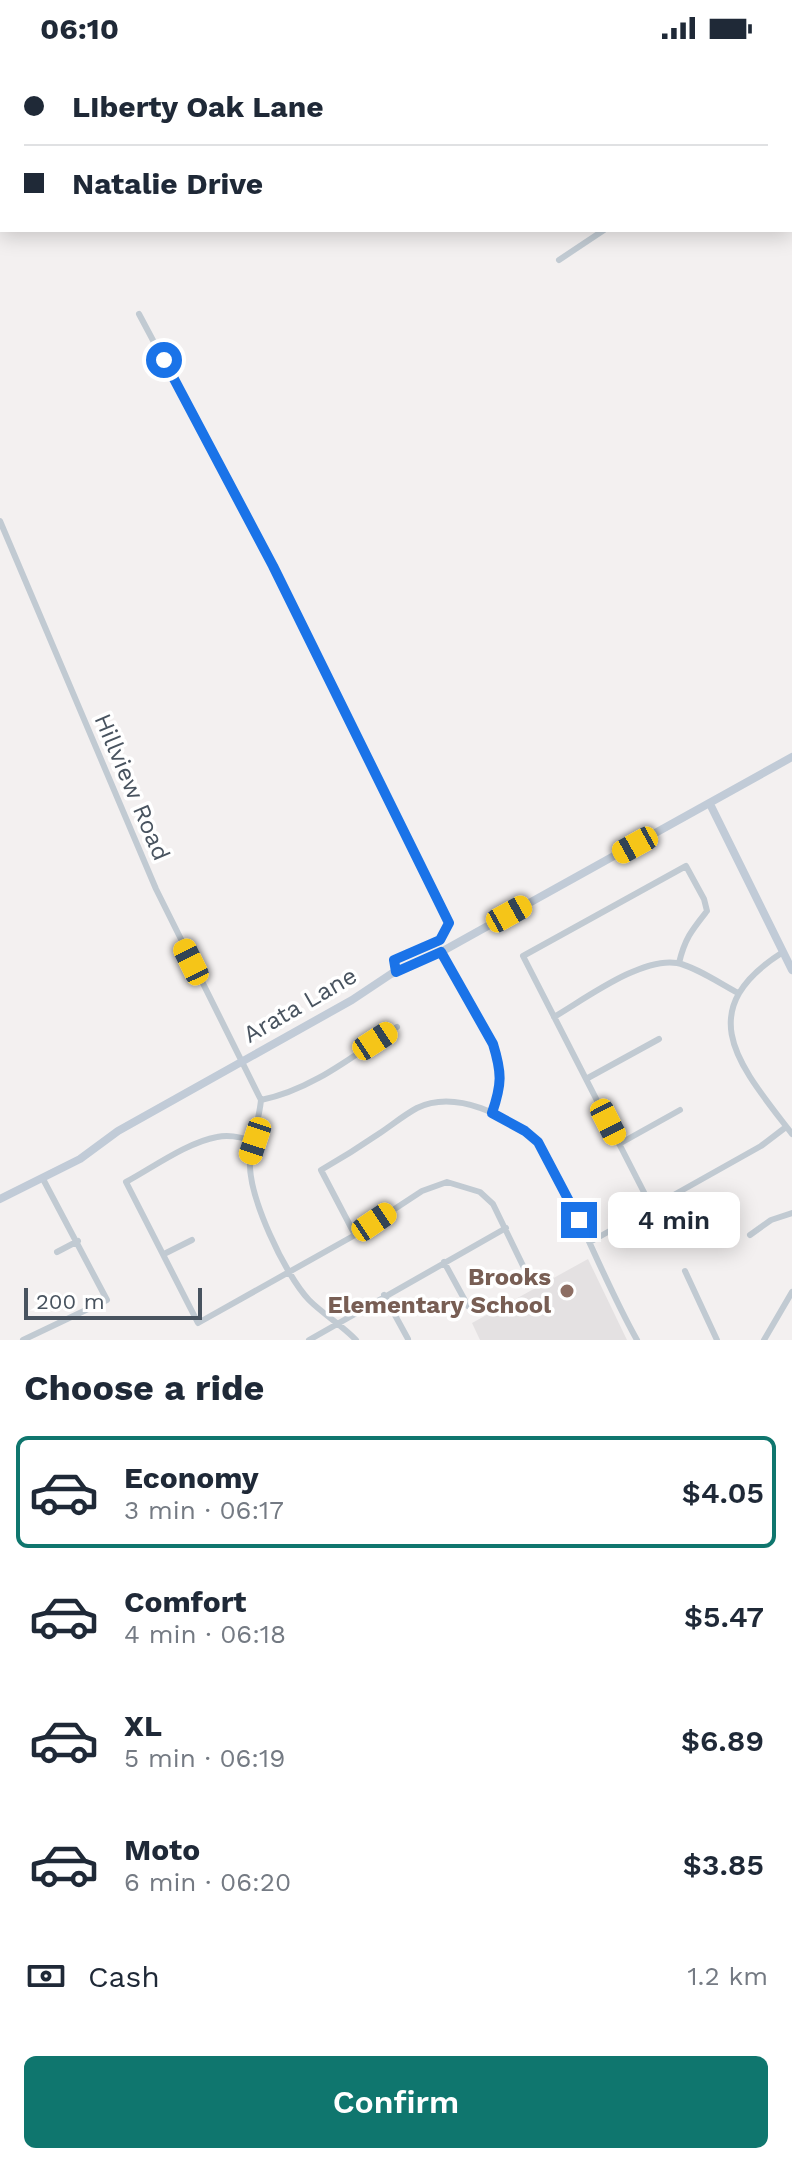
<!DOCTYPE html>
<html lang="en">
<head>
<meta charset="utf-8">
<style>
  :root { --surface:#fff; --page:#f6f6f7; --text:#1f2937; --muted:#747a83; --line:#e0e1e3; --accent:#0f766e }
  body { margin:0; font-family:"Work Sans",sans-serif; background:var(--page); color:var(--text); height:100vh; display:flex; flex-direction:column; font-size:30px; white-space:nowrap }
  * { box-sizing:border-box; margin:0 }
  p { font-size:26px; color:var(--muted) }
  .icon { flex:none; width:44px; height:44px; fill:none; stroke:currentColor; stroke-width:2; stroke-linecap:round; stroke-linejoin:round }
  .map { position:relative; height:1284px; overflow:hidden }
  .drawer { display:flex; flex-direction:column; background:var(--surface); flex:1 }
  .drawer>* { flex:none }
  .hud { position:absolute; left:0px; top:0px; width:792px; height:176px; box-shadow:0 4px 20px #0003; display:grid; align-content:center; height:176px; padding:0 24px; background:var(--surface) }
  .scale { position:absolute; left:24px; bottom:20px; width:178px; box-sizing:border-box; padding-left:8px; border:4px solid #48535f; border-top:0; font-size:22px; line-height:28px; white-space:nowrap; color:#48535f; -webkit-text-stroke:6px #fff; paint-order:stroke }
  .end { position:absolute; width:36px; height:36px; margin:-18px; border:10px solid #1a73e8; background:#fff; box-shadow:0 0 0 4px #fff }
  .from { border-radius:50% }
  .bubble { position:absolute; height:56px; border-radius:12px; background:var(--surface); box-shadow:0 4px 20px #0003; font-size:26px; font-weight:600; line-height:56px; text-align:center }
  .car { position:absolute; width:24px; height:48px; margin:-24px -12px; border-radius:10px; box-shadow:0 0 6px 2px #0007; background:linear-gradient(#f5c518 24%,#345 0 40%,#f5c518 0 76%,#345 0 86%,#f5c518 0) }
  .hud b { display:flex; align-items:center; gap:28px; height:76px; font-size:30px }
  .hud b+b { border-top:2px solid var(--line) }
  .hud i { width:20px; height:20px; background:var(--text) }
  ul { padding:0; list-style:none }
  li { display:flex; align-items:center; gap:24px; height:112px; margin:0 16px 12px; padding:0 8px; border:4px solid transparent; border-radius:12px }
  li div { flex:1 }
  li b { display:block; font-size:30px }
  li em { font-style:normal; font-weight:600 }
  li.current { border-color:var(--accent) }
  li>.icon { width:72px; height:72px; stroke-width:1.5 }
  h2 { padding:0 24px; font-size:36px; line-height:96px }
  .pay { display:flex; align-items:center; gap:20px; height:88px; padding:0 24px; font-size:30px }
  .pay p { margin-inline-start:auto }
  .button { display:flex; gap:16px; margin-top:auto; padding:16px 24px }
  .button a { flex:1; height:92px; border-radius:12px; background:var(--accent); color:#fff; font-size:32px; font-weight:600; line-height:92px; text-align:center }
  .status { display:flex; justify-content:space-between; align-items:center; height:56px; padding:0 40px; background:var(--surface); direction:ltr }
  .status svg { height:22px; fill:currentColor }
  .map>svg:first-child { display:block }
  .education { fill:#e4e1e2 }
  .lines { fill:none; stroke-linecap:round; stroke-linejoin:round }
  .street { stroke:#c1cad2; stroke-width:6 }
  .secondary { stroke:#c1cbd7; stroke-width:8 }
  .route { stroke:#1a73e8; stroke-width:10 }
  .education-dot { fill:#8d6e63; stroke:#fff; stroke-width:3 }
  .labels { text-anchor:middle; stroke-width:7; stroke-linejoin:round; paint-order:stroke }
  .street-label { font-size:24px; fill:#48535f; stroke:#fff }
  .education-label { font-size:24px; font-weight:bold; fill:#785e54; stroke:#fff; text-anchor:end }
</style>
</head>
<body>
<div class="status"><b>06:10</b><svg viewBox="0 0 49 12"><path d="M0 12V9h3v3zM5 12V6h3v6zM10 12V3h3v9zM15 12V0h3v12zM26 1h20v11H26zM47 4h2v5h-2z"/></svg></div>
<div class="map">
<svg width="792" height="1284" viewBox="0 0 792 1284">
  <rect width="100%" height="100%" fill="#f3f0f0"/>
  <!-- education -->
  <path class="education" d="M588 1203 627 1284H480L472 1267Z"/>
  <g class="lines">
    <!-- street -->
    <path class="street" d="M0 135 2 138
      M790 158H792
      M559 204 604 174
      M139 258 273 510 449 867 440 884 394 904 396 916
      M0 465 156 833 261 1044C259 1066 250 1087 250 1105 248 1140 285 1219 309 1244 324 1259 342 1269 356 1284
      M441 896 493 988C502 1017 502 1028 492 1057
      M783 896C688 956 742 1012 792 1078
      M554 961C585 943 641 901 677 907 694 910 721 928 738 937
      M586 1023 659 983
      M261 1044C312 1034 354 999 397 971
      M255 1085C242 1082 230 1078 217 1081 188 1086 152 1112 126 1126L198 1267 355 1179 422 1135 447 1126 480 1136 493 1148 527 1218
      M619 1088 680 1054
      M651 1150 523 900 686 810 704 843 707 855C692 874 685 882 679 907
      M355 1179 321 1114C342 1102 361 1090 380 1077 392 1069 404 1059 417 1052 456 1033 508 1060 538 1086 577 1149 601 1220 637 1284
      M750 1179 771 1164 792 1157
      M590 1186 761 1090 786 1071
      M57 1196 78 1185
      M164 1198 192 1184
      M444 1206 468 1250
      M685 1215 717 1284
      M384 1239 408 1283
      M23 1284 107 1244 43 1123
      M309 1284 506 1172
      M764 1284 792 1236"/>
    <!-- secondary -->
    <path class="secondary" d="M710 748 792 914
      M0 1143 80 1103 118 1075 352 944 391 918 441 896 792 701"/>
  </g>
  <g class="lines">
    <!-- route -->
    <path class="route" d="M164 304 273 510 449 867 440 884 394 904 396 916 441 896 493 988C502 1017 502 1028 492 1057L525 1075 538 1086 579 1164"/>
  </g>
  <!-- markers -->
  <circle class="education-dot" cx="567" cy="1235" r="8"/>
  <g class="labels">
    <!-- street labels -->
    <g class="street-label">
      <text transform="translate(132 731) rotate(67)" y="8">Hillview Road</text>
      <text transform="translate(300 949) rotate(-30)" y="8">Arata Lane</text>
    </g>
    <!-- education labels -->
    <g class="education-label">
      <text x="551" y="1229">Brooks<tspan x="551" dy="28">Elementary School</tspan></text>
    </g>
  </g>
</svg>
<div class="scale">200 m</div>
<i class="end from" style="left:164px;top:304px"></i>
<i class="end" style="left:579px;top:1164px"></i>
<div class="bubble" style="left:608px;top:1136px;width:132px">4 min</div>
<i class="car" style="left:635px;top:789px;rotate:241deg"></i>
<i class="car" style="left:509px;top:858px;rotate:61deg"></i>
<i class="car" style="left:191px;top:906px;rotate:334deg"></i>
<i class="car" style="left:375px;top:985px;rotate:57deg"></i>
<i class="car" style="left:608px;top:1066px;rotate:153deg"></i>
<i class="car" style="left:255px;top:1085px;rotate:198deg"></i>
<i class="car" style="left:374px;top:1166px;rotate:56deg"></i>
<div class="hud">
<b><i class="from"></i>LIberty Oak Lane</b>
<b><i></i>Natalie Drive</b>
</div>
</div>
<section class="drawer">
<h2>Choose a ride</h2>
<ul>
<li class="current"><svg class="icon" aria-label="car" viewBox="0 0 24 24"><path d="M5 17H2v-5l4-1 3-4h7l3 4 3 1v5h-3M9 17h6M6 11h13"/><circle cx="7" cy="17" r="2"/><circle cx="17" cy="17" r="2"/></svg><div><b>Economy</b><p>3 min · 06:17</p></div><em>$4.05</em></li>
<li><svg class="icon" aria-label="car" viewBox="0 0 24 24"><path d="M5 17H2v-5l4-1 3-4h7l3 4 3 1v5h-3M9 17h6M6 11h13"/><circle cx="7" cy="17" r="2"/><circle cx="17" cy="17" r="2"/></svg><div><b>Comfort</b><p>4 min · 06:18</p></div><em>$5.47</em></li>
<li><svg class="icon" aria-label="car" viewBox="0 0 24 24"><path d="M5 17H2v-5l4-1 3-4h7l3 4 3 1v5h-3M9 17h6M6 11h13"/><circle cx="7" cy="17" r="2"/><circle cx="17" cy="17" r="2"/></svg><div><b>XL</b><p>5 min · 06:19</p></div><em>$6.89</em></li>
<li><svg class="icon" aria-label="car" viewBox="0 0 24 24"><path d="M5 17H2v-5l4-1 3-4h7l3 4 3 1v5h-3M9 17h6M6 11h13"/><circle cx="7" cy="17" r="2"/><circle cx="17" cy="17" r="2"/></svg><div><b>Moto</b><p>6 min · 06:20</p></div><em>$3.85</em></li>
</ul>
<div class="pay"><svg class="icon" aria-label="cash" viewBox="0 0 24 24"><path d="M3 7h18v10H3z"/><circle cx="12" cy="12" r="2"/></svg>Cash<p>1.2 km</p></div>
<div class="button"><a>Confirm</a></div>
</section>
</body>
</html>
